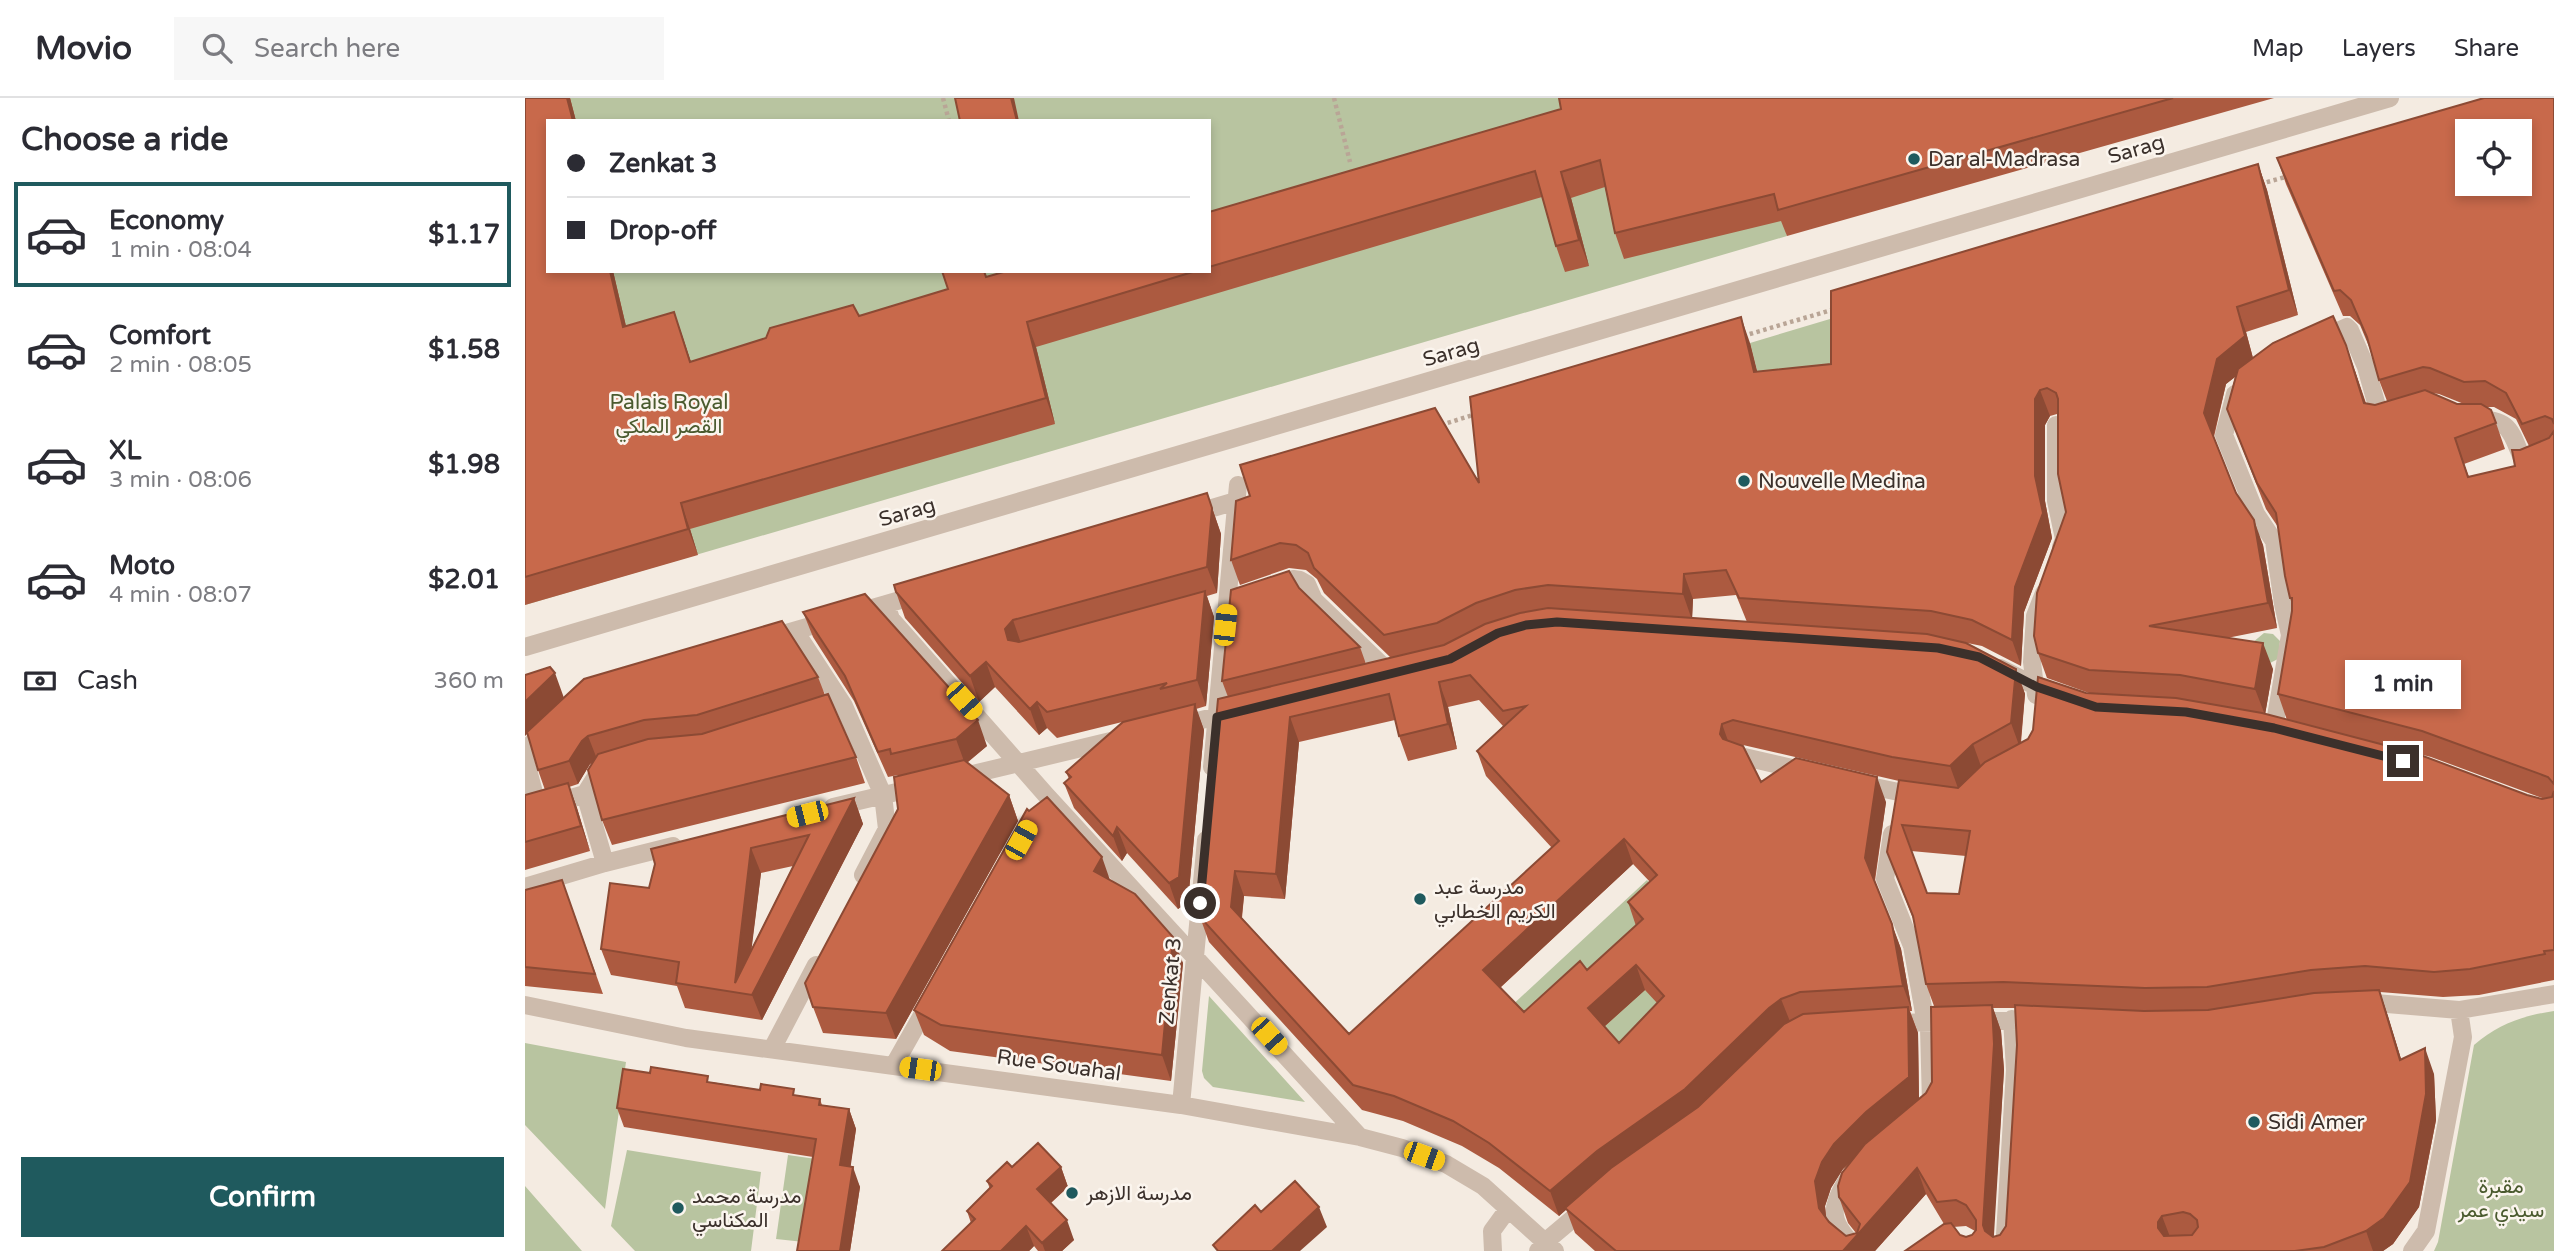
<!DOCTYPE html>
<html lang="en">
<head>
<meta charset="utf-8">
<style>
  :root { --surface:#fff; --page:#f7f7f7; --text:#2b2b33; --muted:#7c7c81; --line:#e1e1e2; --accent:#1f5a5e }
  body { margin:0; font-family:"Varela Round",Vazirmatn,sans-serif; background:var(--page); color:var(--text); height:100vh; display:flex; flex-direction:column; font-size:26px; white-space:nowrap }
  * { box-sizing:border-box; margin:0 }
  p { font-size:23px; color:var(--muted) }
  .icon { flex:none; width:38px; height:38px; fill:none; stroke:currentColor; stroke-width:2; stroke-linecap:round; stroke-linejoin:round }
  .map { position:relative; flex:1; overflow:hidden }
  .sheet { display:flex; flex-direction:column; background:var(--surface); width:525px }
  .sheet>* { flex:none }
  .banner { position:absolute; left:21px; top:21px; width:665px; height:154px; border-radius:0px; box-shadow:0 4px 10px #0003; display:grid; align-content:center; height:154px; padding:0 21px; background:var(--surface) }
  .tools { position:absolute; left:1930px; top:21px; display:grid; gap:14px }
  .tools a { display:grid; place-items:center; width:77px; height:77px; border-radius:0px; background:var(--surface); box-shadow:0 4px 10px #0003; font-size:35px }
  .end { position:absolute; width:32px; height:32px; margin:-16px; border:9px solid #3b302b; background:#fff; box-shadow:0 0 0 4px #fff }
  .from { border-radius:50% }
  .bubble { position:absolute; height:49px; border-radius:0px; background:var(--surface); box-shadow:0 4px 10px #0003; font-size:23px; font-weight:700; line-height:49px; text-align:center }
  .car { position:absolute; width:21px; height:42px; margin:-21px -10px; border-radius:9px; box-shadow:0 0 5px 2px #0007; background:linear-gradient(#f5c518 24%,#345 0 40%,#f5c518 0 76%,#345 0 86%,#f5c518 0) }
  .banner b { display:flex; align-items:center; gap:24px; height:66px; font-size:26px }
  .banner b+b { border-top:2px solid var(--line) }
  .banner i { width:18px; height:18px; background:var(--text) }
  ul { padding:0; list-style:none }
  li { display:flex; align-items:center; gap:21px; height:105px; margin:0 14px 10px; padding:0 7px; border:4px solid transparent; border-radius:0px }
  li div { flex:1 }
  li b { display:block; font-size:26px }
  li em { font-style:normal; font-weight:700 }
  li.selected { border-color:var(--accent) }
  li>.icon { width:63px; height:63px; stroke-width:1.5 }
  h2 { padding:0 21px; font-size:32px; line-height:84px }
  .pay { display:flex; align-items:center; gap:18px; height:77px; padding:0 21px; font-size:26px }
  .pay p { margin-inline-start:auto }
  .action { display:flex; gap:14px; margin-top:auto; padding:14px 21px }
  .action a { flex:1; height:80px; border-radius:0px; background:var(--accent); color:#fff; font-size:28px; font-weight:700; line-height:80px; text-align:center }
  header { display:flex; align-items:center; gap:42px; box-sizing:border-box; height:98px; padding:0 35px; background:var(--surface); border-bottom:2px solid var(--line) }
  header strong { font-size:33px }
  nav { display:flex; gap:38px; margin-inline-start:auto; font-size:24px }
  .search { width:490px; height:63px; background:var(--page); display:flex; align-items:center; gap:18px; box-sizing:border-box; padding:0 24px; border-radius:0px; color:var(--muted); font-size:26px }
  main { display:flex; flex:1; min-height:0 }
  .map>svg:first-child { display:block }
  .green { fill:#b8c4a0; fill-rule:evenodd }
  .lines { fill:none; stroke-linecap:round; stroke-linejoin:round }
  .path { stroke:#b9a596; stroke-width:4.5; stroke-dasharray:3.5 3.5; stroke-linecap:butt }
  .minor { stroke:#cdbbac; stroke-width:18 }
  .wall { fill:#ac5a40; fill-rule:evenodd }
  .shaded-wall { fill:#8c4a34 }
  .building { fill:#c8694b; stroke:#8c4a34; stroke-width:2; fill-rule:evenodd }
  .route { stroke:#3b302b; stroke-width:9 }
  .poi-dot { fill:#1f5a5e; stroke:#fbf5ee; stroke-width:2.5 }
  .labels { text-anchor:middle; stroke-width:5; stroke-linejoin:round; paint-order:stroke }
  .street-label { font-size:21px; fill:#3b302b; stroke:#fbf5ee }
  .poi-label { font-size:21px; fill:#3b302b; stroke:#fbf5ee; text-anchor:start }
  .park-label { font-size:21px; fill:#4a5a2e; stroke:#fbf5ee }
</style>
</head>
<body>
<header>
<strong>Movio</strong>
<div class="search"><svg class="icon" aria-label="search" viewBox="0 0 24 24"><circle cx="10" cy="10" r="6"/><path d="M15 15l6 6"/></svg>Search here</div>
<nav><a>Map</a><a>Layers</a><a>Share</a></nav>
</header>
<main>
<section class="sheet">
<h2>Choose a ride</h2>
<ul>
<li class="selected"><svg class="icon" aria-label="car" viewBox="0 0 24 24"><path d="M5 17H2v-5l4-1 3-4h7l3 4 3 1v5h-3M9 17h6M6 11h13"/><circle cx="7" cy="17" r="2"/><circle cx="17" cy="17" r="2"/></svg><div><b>Economy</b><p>1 min · 08:04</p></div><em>$1.17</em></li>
<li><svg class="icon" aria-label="car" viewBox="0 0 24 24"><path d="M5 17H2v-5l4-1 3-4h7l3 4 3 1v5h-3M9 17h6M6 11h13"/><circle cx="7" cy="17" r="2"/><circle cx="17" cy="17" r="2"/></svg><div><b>Comfort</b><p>2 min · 08:05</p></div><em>$1.58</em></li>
<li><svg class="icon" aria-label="car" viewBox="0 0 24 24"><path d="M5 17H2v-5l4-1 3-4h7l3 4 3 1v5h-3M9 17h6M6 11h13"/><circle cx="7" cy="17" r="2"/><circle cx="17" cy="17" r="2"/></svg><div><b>XL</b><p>3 min · 08:06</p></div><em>$1.98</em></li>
<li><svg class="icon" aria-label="car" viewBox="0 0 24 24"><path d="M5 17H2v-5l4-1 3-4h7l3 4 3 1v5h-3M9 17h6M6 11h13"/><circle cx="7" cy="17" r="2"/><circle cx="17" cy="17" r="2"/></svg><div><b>Moto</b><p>4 min · 08:07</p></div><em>$2.01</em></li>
</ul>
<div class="pay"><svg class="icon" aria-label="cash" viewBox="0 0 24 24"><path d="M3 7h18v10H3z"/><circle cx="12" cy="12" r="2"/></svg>Cash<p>360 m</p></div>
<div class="action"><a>Confirm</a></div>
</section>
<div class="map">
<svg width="2029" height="1153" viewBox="0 0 2029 1153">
  <rect width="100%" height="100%" fill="#f4ebe1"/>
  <!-- green -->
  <path class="green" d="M0 0H1229L1262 138 0 507ZM23 23H684V173H23Z
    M1315 218V292L1239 300 1225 245Z
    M1739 535 1748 536 1755 543 1753 561 1745 565 1727 545Z
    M1122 782 1202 867 1072 1002 982 912Z
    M684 898 780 1004 688 989 679 980 677 973Z
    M2029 913V1153H1909L1913 1144 1949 947C1974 926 1996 918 2029 913Z
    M0 945 101 964 80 1111 0 1027Z
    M102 1052 236 1074 226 1153H110L86 1128Z
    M263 1057 291 1061 279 1144 251 1141Z
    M0 1088 57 1153H0Z"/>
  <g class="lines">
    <!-- path -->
    <path class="path" d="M418 0 424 23
      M809 0 825 64
      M1735 86 1764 78
      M1218 238 1310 211
      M916 327 951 316"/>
    <!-- minor -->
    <path class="minor" d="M1793 242 1822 229 1825 232 1841 269 1856 322 1861 321
      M1710 296 1699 337 1731 416 1749 443 1758 506 1765 537 1749 630
      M1947 321C1988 320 1985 334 2000 367L2029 355
      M1531 327V403L1539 441 1536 449
      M664 417 711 403
      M746 489 768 481 775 482 782 486 789 502 866 576
      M361 506 366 521 521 697 835 1039
      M270 533 319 608 358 697 362 731 338 777
      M241 541 396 496
      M0 549 1865 0
      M1475 570 1512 589 1532 596
      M1511 597 1507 564 1510 518 1519 495
      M652 628 713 613
      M0 652 22 631
      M1215 658 1280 673
      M0 661 13 709
      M687 669 713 387
      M431 680 594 641
      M1335 686 1393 698
      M60 696 80 765
      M308 709 393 689
      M0 713 60 696 75 672 82 670
      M1367 736 1360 781 1387 848 1399 915 1404 930 1406 1005 1404 1011
      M0 789 80 765 148 748
      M1835 906 1850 905 1934 912 2029 896
      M0 907 161 940 656 1007 835 1039 877 1050 921 1066 958 1088 1030 1153
      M1368 925 1514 922
      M247 951 291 867
      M369 967 405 903
      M656 1007 681 742
      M1324 1079C1301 1115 1307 1124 1333 1153
      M968 1153 967 1133 983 1111
      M1013 1153 1020 1144 1064 1107
      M1479 1153 1490 972 1487 921
      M1887 1153 1901 1133 1938 939 1934 912"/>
  </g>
  <!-- wall -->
  <path class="wall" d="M0 0H45L51 23H23V173H88L101 228 149 214 166 264 334 218 482 173H684V114L1036 11 1034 0H1749L1262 138 1256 123 1099 161 1090 135 1080 89 1046 100 1064 168 1040 174 1031 148 1017 99 511 249 530 326 165 431 173 457 0 507Z
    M2029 0V882L1954 897 1918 899 1855 894 1876 961 1909 976 1911 1022 1894 1109 1868 1146 1858 1153H1380L1419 1126 1401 1096 1350 1153H1070L1050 1135 1041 1111 1034 1118 974 1070 937 1048 878 1023 837 1012 684 844 675 819 703 599 697 583 774 490 835 549 841 566 866 560 799 495 792 481 781 472 764 470 715 487 706 462 711 403 954 385 1225 245 1232 274 1306 266 1733 66 1742 92 1773 217 1721 234 1728 260 1830 273 1841 305 1850 307 1862 303 1854 282 1845 251 1835 227 1825 218H1818L1761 86 1752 60ZM1710 279 1702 311 1741 411 1753 429 1765 500 1767 506V513L1753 596 1762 622 1906 659 2020 701H2017L2002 697 1740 616 1748 571 1702 540 1752 530 1738 447 1711 395 1689 339 1701 286ZM1907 295 1914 296 1939 306H1932ZM1961 309H1969L1991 321 2004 348 1995 352 1990 368 1944 379 1939 366 1980 351 1971 325ZM1532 316H1533L1541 414 1513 555 1522 580 1564 595H1561L1503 641 1496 645 1500 596 1491 571 1413 539 1457 548 1496 568 1499 514 1527 440 1520 403V327L1525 318ZM1211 497 1222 524 1167 520 1168 501ZM954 602 978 628 952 653 961 678 1027 750 824 936 717 820 719 798 760 801 774 644 870 622 874 638 883 663 932 651 923 609ZM1218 647 1374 683 1362 754 1389 823 1401 886 1409 908 1407 984 1401 995 1394 1001 1393 935 1385 913H1387L1376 851 1350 783 1361 704 1236 684ZM1386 753 1441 758 1434 796 1402 795ZM1108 766 1125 784 1103 804 1111 828 1062 872 999 914 975 890ZM1120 892 1132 905 1094 945 1079 929ZM1468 910H1490L1492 947 1481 1128 1475 1137 1468 1139 1479 972 1476 933ZM1325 1065 1314 1099 1323 1125 1331 1135 1321 1138 1301 1120 1300 1108 1306 1090 1318 1071ZM1441 1128 1450 1133 1447 1137 1441 1139 1435 1137 1428 1129Z
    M682 395 696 436 692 495 682 498 689 519 681 608 671 611 679 632 663 804 653 811 602 755 597 763 549 710 539 685 544 681 541 674 642 613 532 640 522 630 514 637 470 589 454 604 380 520 371 494Z
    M278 514 462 648 442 665 484 697 493 723 371 941 298 935 288 909 373 711 374 678 373 677 363 679 329 603 288 539Z
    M293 579 300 597 331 659 340 685 87 747 77 722 68 664 65 666 53 686 44 689 52 710 65 753 0 772V697L20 692 13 672 39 600Z
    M329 700 338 726 237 922 160 910 152 888 86 877 76 851 124 790ZM268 768 226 852 236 775Z
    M37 782 78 896 0 888V792Z
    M585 782 658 865 646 983 425 953 399 937 389 912Z
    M186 984 295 1001 297 1007 324 1011 331 1031 325 1069 335 1089 325 1153H272L288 1059 99 1029 92 1010Z
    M487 1069H536L543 1089 526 1105 549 1142 537 1153H513L509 1148 504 1153H417L446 1125 442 1113 465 1091 462 1083Z"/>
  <!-- shaded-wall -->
  <path class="shaded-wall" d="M42 0H45L51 23H48Z
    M486 0H489L494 23H492Z
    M1733 66 1742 92 1773 217 1764 192Z
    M1036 74 1046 100 1064 168 1054 142Z
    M85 173H88L107 254 98 229Z
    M1712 209 1721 234 1729 264 1701 286 1688 340 1679 315 1692 261Z
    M149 214 158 240 174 290 165 264Z
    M1216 219 1225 245 1239 300 1229 274Z
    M502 224 511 249 530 326 521 300Z
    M1821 247 1830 273 1849 331 1839 305Z
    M1515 292 1525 318 1520 327V403L1527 440 1499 514 1496 568 1487 542 1490 489 1510 378V301Z
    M682 395 696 436 692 495 682 469Z
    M156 405 165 431 173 457 163 431Z
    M1729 422 1738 447 1752 530 1743 505Z
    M1159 476 1168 501 1167 522 1158 496Z
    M680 493 689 519 681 608 672 582Z
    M488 522 497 548 489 557 480 531Z
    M1738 545 1748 571 1740 617 1730 591Z
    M461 564 470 589 454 604 445 578Z
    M1491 571 1500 596 1495 650 1486 625Z
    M30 575 39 600 0 638V604Z
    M914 584 923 609 932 651 923 626Z
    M512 604 522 630 514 637 505 611Z
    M670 606 679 632 663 804 653 811 644 785Z
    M765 619 774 644 760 801 751 776Z
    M453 622 462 648 440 666 431 641Z
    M1197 626 1206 651 1204 661 1195 636Z
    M63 638 72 661 65 666 53 686 44 663 57 643Z
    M1448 646 1457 671 1434 693 1425 668Z
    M1352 679 1361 704 1349 785 1340 760Z
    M43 685 52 710 65 753 56 728Z
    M484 697 493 723 371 941 361 915Z
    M329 700 338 726 237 922 227 897Z
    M592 729 602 755 597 763 588 738Z
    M1099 741 1108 766 967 897 958 872Z
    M226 750 236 775 221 896 210 885Z
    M577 759 586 785 569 773Z
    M710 773 719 798 715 834 706 809Z
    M1367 826 1376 851 1387 913 1378 888Z
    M648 839 658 865 646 983 637 957Z
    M1111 867 1120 892 1072 935 1063 910Z
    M1854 892 1863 918 1884 987 1875 962Z
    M1256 901 1266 926 1169 1016 1081 1078 1034 1118 1025 1093 1244 910Z
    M1467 907 1476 933 1479 972 1468 1153 1458 1127Z
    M1383 909 1393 935 1394 1005 1351 1039 1318 1071 1306 1090 1300 1108 1303 1136 1294 1110 1290 1083 1297 1064Z
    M1900 950 1909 976 1911 1022 1894 1109 1868 1146 1858 1153H1848L1841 1133Z
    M324 1011 331 1031 323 1087 315 1067Z
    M328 1069 335 1089 325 1153H315Z
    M536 1069 543 1089 519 1111 512 1091Z
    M1392 1070 1401 1096 1350 1153H1318Z
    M794 1109 802 1129 775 1153H747Z
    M1637 1118 1647 1144 1642 1153 1633 1130V1124Z
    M542 1122 549 1142 537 1153H520L517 1145Z
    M501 1128 509 1148 504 1153H476Z"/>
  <!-- building -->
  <path class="building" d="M0 0H42L48 23H23V173H85L98 229 149 214 165 264 241 240 245 230 328 207 334 218 423 191 417 173H459L461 179 482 173H671L502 224 521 300 156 405 163 431 0 479Z
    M430 0H486L492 23H435Z
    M1034 0H1648L1253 112 1249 96 1090 135 1075 62 1036 74 1054 142 1031 148 1010 73 684 169V114L1036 11Z
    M1959 0H2029V326L2027 321 2020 318 1997 326 1981 295 1960 283 1939 284 1905 270 1898 269 1854 282 1842 239 1826 202 1815 192 1809 193 1752 60ZM1942 33H1995V86H1942Z
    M1733 66 1764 192 1712 209 1720 238 1692 261 1679 315 1711 395 1729 422 1743 505 1624 528 1738 545 1730 591 1655 577 1564 572 1513 555 1509 538 1512 495 1541 414 1533 376V301L1531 295 1522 290 1515 292 1510 301V378L1518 415 1490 489 1487 542 1447 522 1406 513 1214 500 1201 472 1159 476 1158 496 1023 487 990 492 951 505 912 525 859 537 789 470 783 455 771 447 755 445 706 462 711 403 725 398 715 367 910 310 954 385 945 299 1216 219 1229 274 1306 266V193Z
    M1808 218 1821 247 1839 305 1850 307 1900 292 1932 306H1956L1966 312 1971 325 1930 340 1943 379 1990 368 1987 352H1995L2024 340 2029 333V686L2023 679 1897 633 1753 596 1767 513V500H1765L1760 478 1751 415 1732 385 1702 311 1713 271 1748 245Z
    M682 395 687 410 682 469 488 522 480 531 483 542 494 544 680 493 672 582 635 591 642 585 522 614 512 604 505 611 461 564 445 578 371 494 369 487Z
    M764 473 774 490 835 549 697 583 706 492Z
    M340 496 453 622 431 641 366 656 365 651 353 654 320 578 278 514Z
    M1023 510 1402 536 1441 545 1491 571 1486 625 1448 646 1425 668 1367 659 1208 622 1197 626 1195 636 1198 641 1218 648 1236 684 1271 660 1352 679 1340 760 1367 826 1378 888 1275 894 1256 901 1244 910 1160 991 1072 1053 1025 1093 964 1045 928 1023 869 998 828 987 675 819 681 762 678 763 693 601 919 547 960 526 995 515ZM945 577 978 613 1001 608 952 653 1034 743 824 936 706 809 710 773 751 776 765 619 864 596 874 638 923 626 914 584ZM1099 741 1132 777 1103 804 1118 821 1062 872 1055 863 999 914 958 872ZM1111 867 1139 898 1094 945 1063 910Z
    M257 523 293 579 172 617 119 622 63 638 57 643 44 663 13 672 2 634 59 581Z
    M25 569 30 575 0 604V577Z
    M1513 579 1561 595 1651 600 1737 615 1890 655 2002 697 2017 701 2027 699 2029 693V852L2019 853 2020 856 1945 871 1909 874 1840 868 1786 872 1682 889 1620 890 1478 884 1401 886 1388 818 1362 754 1374 682 1433 690 1460 664 1503 641 1508 632ZM1377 727 1445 733 1434 796 1402 795Z
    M303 596 331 659 77 722 63 672 73 656 123 641 177 636Z
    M670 606 654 779 644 785 592 729 588 738 539 685 546 679 541 674 598 624Z
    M439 662 484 697 361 915 288 909 280 885 373 711 369 679Z
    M43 685 56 728 0 744V697Z
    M522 699 577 759 569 773 610 796 648 839 637 957 416 927 389 912 502 711 504 713Z
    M329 700 227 897 151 885 154 864 76 851 85 785 124 790 130 766 126 751ZM284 737 210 885 226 750Z
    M37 782 70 876 0 869V792Z
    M1854 892 1875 962 1900 950 1901 996 1885 1084 1859 1120 1841 1133 1799 1149 1770 1153H1380L1419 1126 1426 1125 1435 1137 1441 1139 1447 1137 1451 1132V1122L1441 1107 1431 1102 1412 1104 1392 1070 1318 1153H1091L1040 1110 1086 1070 1173 1009 1259 926 1278 916 1383 909 1384 979 1341 1014 1309 1046 1297 1064 1290 1083 1294 1110 1304 1124 1321 1138 1332 1135 1335 1126 1314 1099 1313 1088 1317 1075 1340 1046 1401 995 1407 984 1406 909 1467 907 1469 946 1458 1127 1460 1133 1468 1139 1475 1137 1481 1128 1492 947 1490 907 1619 913 1683 912 1789 895ZM1658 1114 1665 1116 1672 1122 1673 1129 1667 1137 1639 1138 1633 1130V1124L1637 1118Z
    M126 969 183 978 182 984 235 992 236 986 269 991 268 997 295 1001 294 1007 324 1011 315 1067 328 1069 315 1153H272L291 1041 92 1010 98 971 125 975Z
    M513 1045 536 1069 512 1091 542 1122 517 1145 501 1128 476 1153H417L450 1121 442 1113 467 1088 462 1083 482 1064 487 1069Z
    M770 1083 794 1109 747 1153H693L688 1147 730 1107 736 1114Z"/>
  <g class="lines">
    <!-- route -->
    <path class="route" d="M675 805 692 619 925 561 973 535 1001 527 1032 524 1413 550 1454 559 1512 589 1571 609 1661 614 1749 630 1878 663"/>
  </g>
  <!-- markers -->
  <g class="poi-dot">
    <circle cx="1389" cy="61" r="7"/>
    <circle cx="1219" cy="383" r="7"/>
    <circle cx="895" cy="801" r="7"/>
    <circle cx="1729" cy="1024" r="7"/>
    <circle cx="547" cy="1095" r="7"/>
    <circle cx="153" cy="1110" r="7"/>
  </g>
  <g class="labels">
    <!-- street labels -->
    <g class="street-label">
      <text transform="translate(1611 51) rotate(-16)" y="7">Sarag</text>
      <text transform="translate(926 254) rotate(-16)" y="7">Sarag</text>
      <text transform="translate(382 414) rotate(-16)" y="7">Sarag</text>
      <text transform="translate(645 883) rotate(-85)" y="7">Zenkat 3</text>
      <text transform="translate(534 967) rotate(8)" y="7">Rue Souahal</text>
    </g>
    <!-- poi labels -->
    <g class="poi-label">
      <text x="1403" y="68">Dar al-Madrasa</text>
      <text x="1233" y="390">Nouvelle Medina</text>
      <text x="909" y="796">مدرسة عبد<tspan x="909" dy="24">الكريم الخطابي</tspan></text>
      <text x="1743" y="1031">Sidi Amer</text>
      <text x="561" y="1102">مدرسة الازهر</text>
      <text x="167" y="1105">مدرسة محمد<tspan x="167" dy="24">المكناسي</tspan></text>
    </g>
    <!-- park labels -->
    <g class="park-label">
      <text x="144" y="311">Palais Royal<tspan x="144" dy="24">القصر الملكي</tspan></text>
      <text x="1976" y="1095">مقبرة<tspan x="1976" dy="24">سيدي عمر</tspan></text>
    </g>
  </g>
</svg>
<div class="tools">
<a><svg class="icon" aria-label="locate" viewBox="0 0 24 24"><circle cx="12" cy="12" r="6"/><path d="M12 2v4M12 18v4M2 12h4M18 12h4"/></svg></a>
</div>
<i class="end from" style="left:675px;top:805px"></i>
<i class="end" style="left:1878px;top:663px"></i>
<div class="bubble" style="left:1820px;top:562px;width:116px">1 min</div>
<i class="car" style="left:700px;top:527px;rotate:6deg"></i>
<i class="car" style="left:439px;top:603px;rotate:138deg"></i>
<i class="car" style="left:282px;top:716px;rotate:256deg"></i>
<i class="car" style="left:496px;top:742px;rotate:29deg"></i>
<i class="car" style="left:744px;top:938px;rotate:138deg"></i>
<i class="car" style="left:395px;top:971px;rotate:278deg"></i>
<i class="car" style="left:899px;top:1058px;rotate:110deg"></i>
<div class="banner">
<b><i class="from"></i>Zenkat 3</b>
<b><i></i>Drop-off</b>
</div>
</div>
</main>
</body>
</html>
